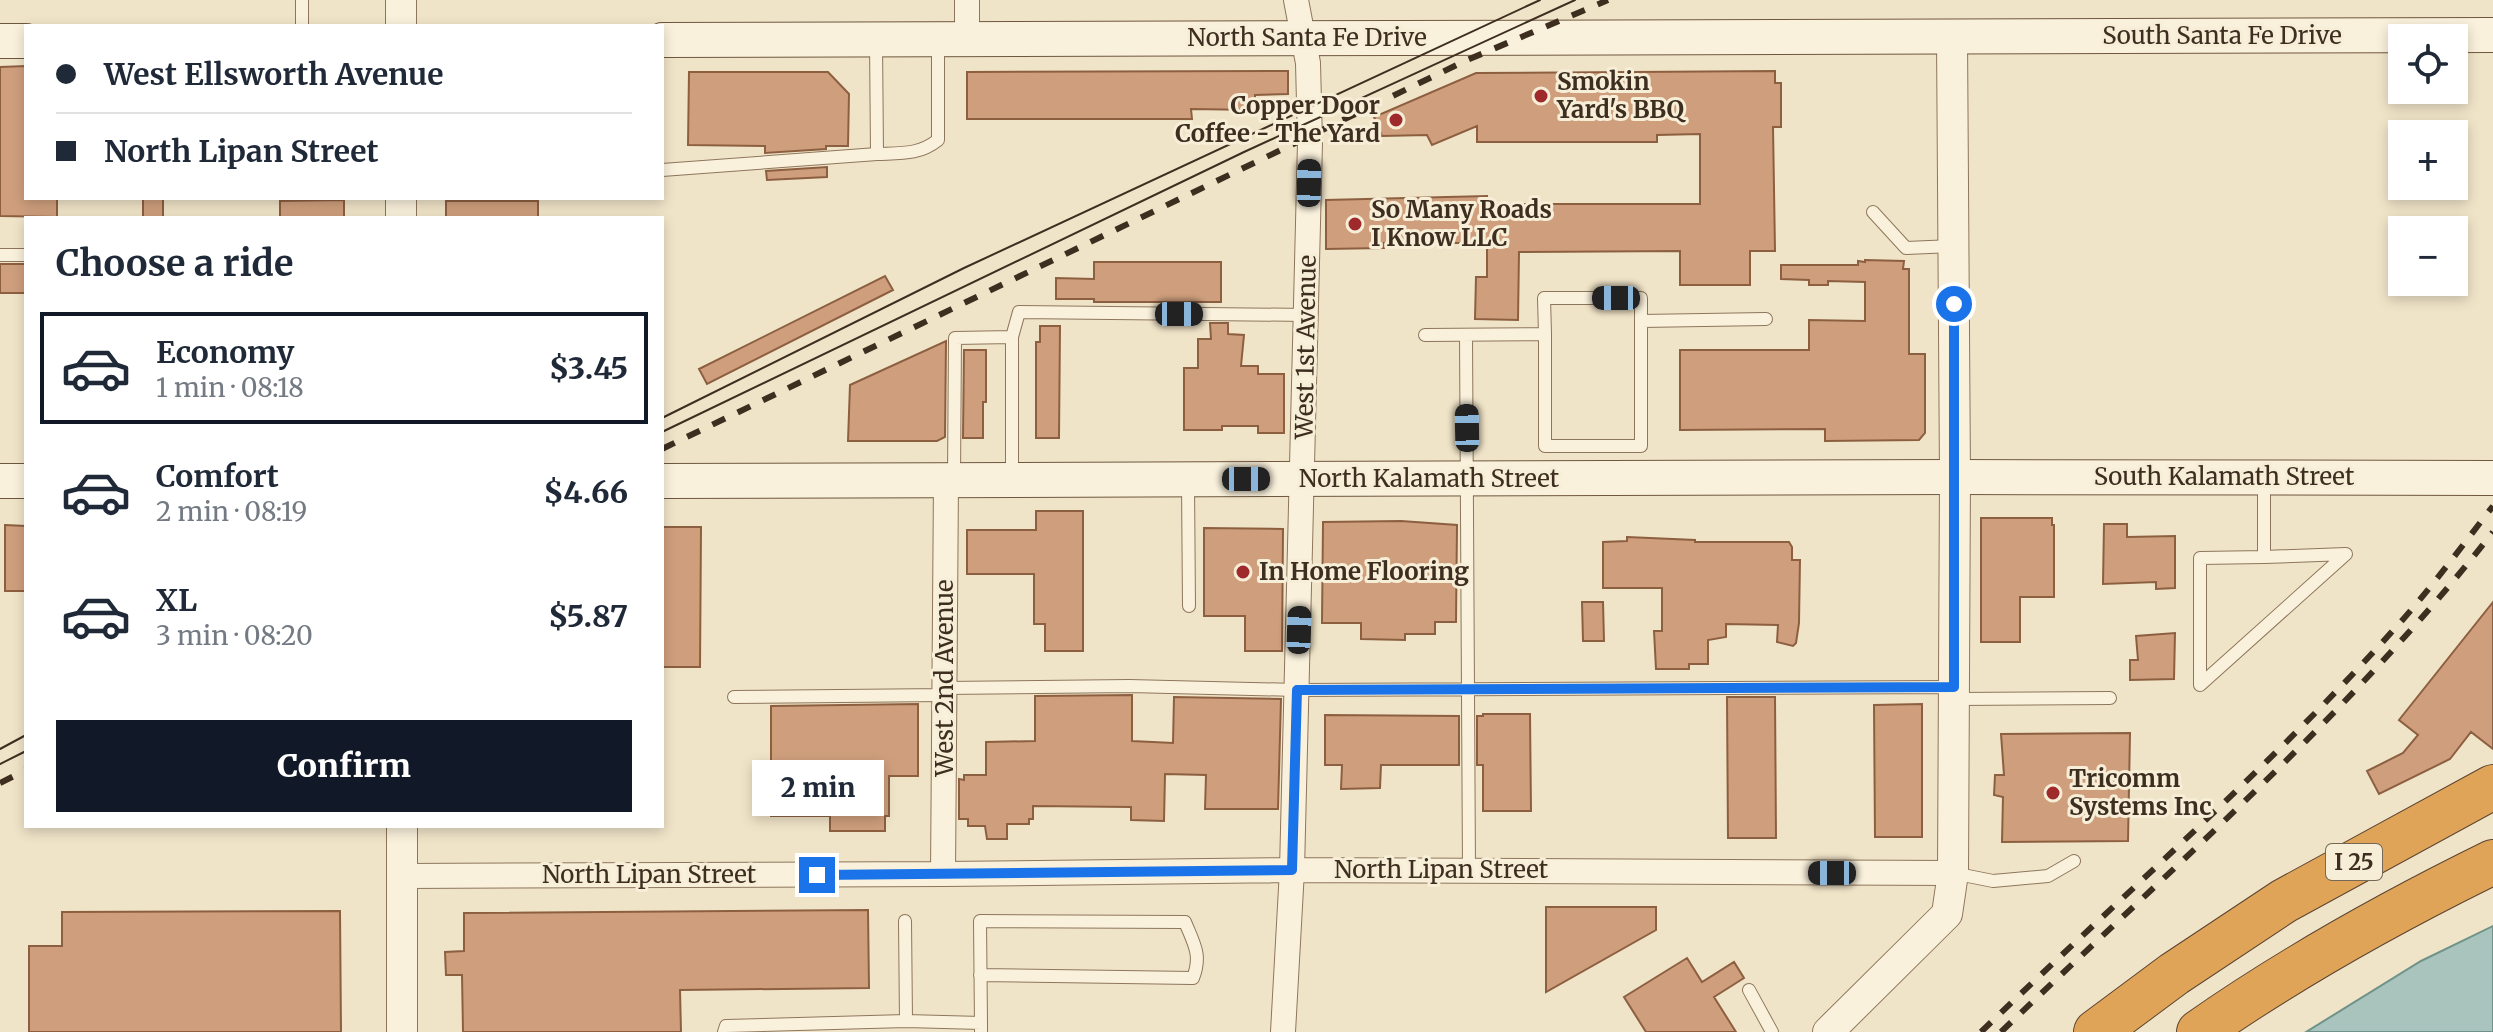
<!DOCTYPE html>
<html lang="en">
<head>
<meta charset="utf-8">
<style>
  :root { --surface:#fff; --page:#f6f6f7; --text:#1f2937; --muted:#747a83; --line:#e0e1e3; --accent:#111827 }
  body { margin:0; font-family:Merriweather,serif; background:var(--page); color:var(--text); height:100vh; display:flex; flex-direction:column; font-size:30px; white-space:nowrap }
  * { box-sizing:border-box; margin:0 }
  p { font-size:26px; color:var(--muted) }
  .icon { flex:none; width:44px; height:44px; fill:none; stroke:currentColor; stroke-width:2; stroke-linecap:round; stroke-linejoin:round }
  .map { position:relative; flex:1; overflow:hidden }
  .details { position:absolute; left:24px; top:216px; width:640px; height:612px; display:flex; flex-direction:column; background:var(--surface); border-radius:0px; box-shadow:0 4px 12px #0003 }
  .details>* { flex:none }
  .guide { position:absolute; left:24px; top:24px; width:640px; height:176px; border-radius:0px; box-shadow:0 4px 12px #0003; display:grid; align-content:center; height:176px; padding:0 32px; background:var(--surface) }
  .buttons { position:absolute; left:2388px; top:24px; display:grid; gap:16px }
  .buttons a { display:grid; place-items:center; width:80px; height:80px; border-radius:0px; background:var(--surface); box-shadow:0 4px 12px #0003; font-size:40px }
  .end { position:absolute; width:36px; height:36px; margin:-18px; border:10px solid #1a73e8; background:#fff; box-shadow:0 0 0 4px #fff }
  .from { border-radius:50% }
  .bubble { position:absolute; height:56px; border-radius:0px; background:var(--surface); box-shadow:0 4px 12px #0003; font-size:26px; font-weight:800; line-height:56px; text-align:center }
  .car { position:absolute; width:24px; height:48px; margin:-24px -12px; border-radius:10px; box-shadow:0 0 6px 2px #0007; background:linear-gradient(#222 24%,#8ab4d8 0 40%,#222 0 76%,#8ab4d8 0 86%,#222 0) }
  .guide b { display:flex; align-items:center; gap:28px; height:76px; font-size:30px }
  .guide b+b { border-top:2px solid var(--line) }
  .guide i { width:20px; height:20px; background:var(--text) }
  ul { padding:0; list-style:none }
  li { display:flex; align-items:center; gap:24px; height:112px; margin:0 16px 12px; padding:0 16px; border:4px solid transparent; border-radius:0px }
  li div { flex:1 }
  li b { display:block; font-size:30px }
  li em { font-style:normal; font-weight:800 }
  li.on { border-color:var(--accent) }
  li>.icon { width:72px; height:72px; stroke-width:1.5 }
  h2 { padding:0 32px; font-size:36px; line-height:96px }
  .primary-button { display:flex; gap:16px; margin-top:auto; padding:16px 32px }
  .primary-button a { flex:1; height:92px; border-radius:0px; background:var(--accent); color:#fff; font-size:32px; font-weight:800; line-height:92px; text-align:center }
  .map>svg:first-child { display:block }
  .water { fill:#a9c4bc; stroke:#6f938a; stroke-width:2 }
  .building { fill:#cf9f7d; stroke:#8d5f41; stroke-width:2 }
  .lines { fill:none; stroke-linecap:round; stroke-linejoin:round }
  .service-casing { stroke:#8d765c; stroke-width:14 }
  .minor-casing { stroke:#8d765c; stroke-width:26 }
  .tertiary-casing { stroke:#8d765c; stroke-width:32 }
  .secondary-casing { stroke:#6f573f; stroke-width:36 }
  .motorway-casing { stroke:#5b4430; stroke-width:46 }
  .path { stroke:#8d765c; stroke-width:4; stroke-dasharray:6 4; stroke-linecap:butt }
  .service { stroke:#faf1dc; stroke-width:12 }
  .minor { stroke:#faf1dc; stroke-width:24 }
  .tertiary { stroke:#faf1dc; stroke-width:30 }
  .secondary { stroke:#faf1dc; stroke-width:34 }
  .motorway { stroke:#e0a458; stroke-width:44 }
  .tram { stroke:#3d2e20; stroke-width:2 }
  .rail { stroke:#3d2e20; stroke-width:6; stroke-dasharray:14 14; stroke-linecap:butt }
  .route { stroke:#1a73e8; stroke-width:10 }
  .poi-dot { fill:#9e2a2b; stroke:#f7eed8; stroke-width:3 }
  .labels { text-anchor:middle; stroke-width:6; stroke-linejoin:round; paint-order:stroke }
  .shield { fill:#f7eed8; stroke:#756857; stroke-width:2 }
  .shield-label { font-size:22px; font-weight:bold; fill:#3d2e20 }
  .street-label { font-size:24px; fill:#3d2e20; stroke:#f7eed8 }
  .poi-label { font-size:24px; font-weight:bold; fill:#3d2e20; stroke:#f7eed8; text-anchor:start }
</style>
</head>
<body>
<div class="map">
<svg width="2493" height="1032" viewBox="0 0 2493 1032">
  <rect width="100%" height="100%" fill="#f0e4c8"/>
  <!-- water -->
  <path class="water" d="M2493 926V1032H2306L2421 961Z"/>
  <!-- building -->
  <path class="building" d="M26 66V198H57V217L0 216V67Z
    M1288 71V94L1255 95V110L1191 109 1192 119H967V72Z
    M1775 71V83H1781V127H1773L1775 251H1750V285H1680V251L1519 252 1518 320 1475 319 1476 277H1487V243H1384V248L1326 249V200L1487 196V204H1700V134L1657 135V142H1477V126L1432 145 1427 135 1382 136 1374 117 1476 73Z
    M689 72H828L849 94 848 146H826V149L765 153V146L688 145Z
    M827 167V177L767 180 766 171Z
    M143 198H163V218H143Z
    M344 200V218H280V201Z
    M446 201H538V218H446Z
    M1865 260 1904 261 1903 269H1909V354H1925V433L1919 440 1825 441V429L1680 430V350H1809V320L1865 321V282L1828 281V285H1809V280L1781 279V265H1858V261L1865 262Z
    M1094 262H1221V302H1094V299H1056V278L1094 279Z
    M0 264H26V293H0Z
    M885 276 893 290 707 384 699 369Z
    M1210 323H1228V334L1244 335 1241 366H1258V374H1284V433H1258V426H1222V430H1184V368H1198V339H1211Z
    M1040 326H1060L1059 438H1036V342H1040Z
    M946 341 945 437 937 441H848L850 385Z
    M964 350H986V402H983V438H963Z
    M1036 511H1083V651H1045V624H1034V574H967V530H1036Z
    M1981 518H2052V525H2054V597H2020V642H1981Z
    M1401 521 1457 525 1456 622H1435V634H1405V640L1361 639V623H1322L1323 522Z
    M2104 524H2127V537L2175 536V588L2156 589V582L2103 584Z
    M5 525 26 526V591H5Z
    M662 527H701L700 667H662Z
    M1204 528 1283 529 1282 651H1245V616H1204Z
    M1627 537 1695 540V542H1789L1792 547V560H1800L1799 623 1796 643 1793 646 1777 642 1778 625 1726 624V637L1708 640V664H1689V669H1656L1654 631H1662V588H1603V542L1627 541Z
    M1582 602H1603L1604 641H1583Z
    M2493 602V749L2471 732 2450 759 2379 794 2367 771 2403 753 2418 735 2399 720Z
    M2175 633 2174 679 2130 680V660H2138L2136 636Z
    M1132 695V741L1173 743 1174 697 1281 699 1278 809H1205L1206 775 1165 774 1164 821 1131 820V807L1033 806V819H1029V824H1007V839H987L985 826H968V819H959V779L964 780V775H986V742L1035 741V696Z
    M1727 697H1775L1776 838H1728Z
    M918 704V776H889V816H885V831H830V816H771V706Z
    M1922 704V837H1875L1874 705Z
    M1483 714H1530L1531 811H1483V765H1477V716H1483Z
    M1325 715 1459 716V765H1381L1380 788 1341 789 1342 765H1325Z
    M2130 733 2128 841 2002 842 2003 797 1994 795 1995 775H2004L2001 734Z
    M1546 907H1656V930L1546 992Z
    M868 910 869 988 680 990 681 1032H463L462 975H446L445 952 464 951V913Z
    M340 911 341 1032H29V946H62V912Z
    M1687 958 1702 982 1734 962 1744 978 1714 997 1736 1032H1646L1624 997Z"/>
  <g class="lines">
    <defs>
      <path id="service" d="M302 0V26
        M877 154C901 153 919 155 938 140V40
        M662 170 877 154 876 41
        M1873 212 1906 248 1953 246
        M0 255H26
        M1641 321 1766 319
        M1425 335 1545 334 1544 298H1641V446H1545V334
        M1466 335 1469 871
        M1012 337 1019 312 1307 315
        M954 478 955 338 1012 337V478
        M1188 483 1189 606
        M2264 557 2200 558V685L2346 554 2264 557V481
        M944 688 1129 686 1297 690 1954 687
        M734 697 944 695
        M1954 699 2110 698
        M1953 873 1993 881 2048 876 2074 861
        M905 921 906 1021 981 1023V1032
        M980 975 1193 978C1202 955 1194 944 1185 922L980 921 981 1023
        M1749 990 1772 1032
        M724 1032 726 1026 906 1021"/>
      <path id="minor" d="M967 39V0
        M943 874 946 481
        M402 876 943 874 1292 870 1953 873
        M1283 1032 1292 870 1310 142 1308 63 1296 0"/>
      <path id="tertiary" d="M401 0V26
        M401 198V218
        M402 1032V826
        M1828 1032 1947 914 1953 873 1955 477 1952 37"/>
      <path id="secondary" d="M662 40 2493 35
        M0 41H26
        M0 481H26
        M662 481 1955 477 2493 478"/>
      <path id="motorway" d="M2096 1032 2174 974 2284 901 2493 787
        M2199 1032C2292 967 2391 912 2493 862"/>
    </defs>
    <!-- service casing -->
    <use href="#service" class="service-casing"/>
    <!-- minor casing -->
    <use href="#minor" class="minor-casing"/>
    <!-- tertiary casing -->
    <use href="#tertiary" class="tertiary-casing"/>
    <!-- secondary casing -->
    <use href="#secondary" class="secondary-casing"/>
    <!-- motorway casing -->
    <use href="#motorway" class="motorway-casing"/>
    <!-- path -->
    <path class="path" d="M302 198H369"/>
    <!-- service -->
    <use href="#service" class="service"/>
    <!-- minor -->
    <use href="#minor" class="minor"/>
    <!-- tertiary -->
    <use href="#tertiary" class="tertiary"/>
    <!-- secondary -->
    <use href="#secondary" class="secondary"/>
    <!-- motorway -->
    <use href="#motorway" class="motorway"/>
    <!-- tram -->
    <path class="tram" d="M662 418 964 268 1540 0
      M662 432 1244 152 1575 0
      M0 749 26 735
      M0 764 26 751"/>
    <!-- rail -->
    <path class="rail" d="M662 449 1465 61 1608 0
      M0 783 26 770
      M1981 1032C2120 897 2268 770 2398 625 2432 587 2462 546 2493 506
      M2001 1032C2170 869 2348 717 2493 532"/>
  </g>
  <g class="lines">
    <!-- route -->
    <path class="route" d="M817 875 1292 870 1297 690 1954 687V304"/>
  </g>
  <!-- markers -->
  <g class="poi-dot">
    <circle cx="1541" cy="96" r="8"/>
    <circle cx="1396" cy="120" r="8"/>
    <circle cx="1355" cy="224" r="8"/>
    <circle cx="1243" cy="572" r="8"/>
    <circle cx="2053" cy="793" r="8"/>
  </g>
  <g class="labels">
    <!-- shield labels -->
    <rect class="shield" x="2326" y="844" width="56" height="36" rx="6"/>
    <g class="shield-label">
      <text x="2354" y="870">I 25</text>
    </g>
    <!-- street labels -->
    <g class="street-label">
      <text x="2222" y="44">South Santa Fe Drive</text>
      <text x="1307" y="46">North Santa Fe Drive</text>
      <text transform="translate(1306 347) rotate(-89)" y="8">West 1st Avenue</text>
      <text x="2224" y="485">South Kalamath Street</text>
      <text x="1429" y="487">North Kalamath Street</text>
      <text transform="translate(945 678) rotate(-90)" y="8">West 2nd Avenue</text>
      <text x="1441" y="878">North Lipan Street</text>
      <text x="649" y="883">North Lipan Street</text>
    </g>
    <!-- poi labels -->
    <g class="poi-label">
      <text x="1557" y="90">Smokin<tspan x="1557" dy="28">Yard's BBQ</tspan></text>
      <text x="1380" y="114" text-anchor="end">Copper Door<tspan x="1380" dy="28">Coffee - The Yard</tspan></text>
      <text x="1371" y="218">So Many Roads<tspan x="1371" dy="28">I Know LLC</tspan></text>
      <text x="1259" y="580">In Home Flooring</text>
      <text x="2069" y="787">Tricomm<tspan x="2069" dy="28">Systems Inc</tspan></text>
    </g>
  </g>
</svg>
<div class="buttons">
<a><svg class="icon" aria-label="locate" viewBox="0 0 24 24"><circle cx="12" cy="12" r="6"/><path d="M12 2v4M12 18v4M2 12h4M18 12h4"/></svg></a>
<a>+</a>
<a>−</a>
</div>
<i class="end from" style="left:1954px;top:304px"></i>
<i class="end" style="left:817px;top:875px"></i>
<div class="bubble" style="left:752px;top:760px;width:132px">2 min</div>
<i class="car" style="left:1309px;top:183px;rotate:1deg"></i>
<i class="car" style="left:1616px;top:298px;rotate:270deg"></i>
<i class="car" style="left:1179px;top:314px;rotate:90deg"></i>
<i class="car" style="left:1467px;top:428px;rotate:359deg"></i>
<i class="car" style="left:1246px;top:479px;rotate:90deg"></i>
<i class="car" style="left:1299px;top:630px;rotate:2deg"></i>
<i class="car" style="left:1832px;top:873px;rotate:270deg"></i>
<div class="guide">
<b><i class="from"></i>West Ellsworth Avenue</b>
<b><i></i>North Lipan Street</b>
</div>
<section class="details">
<h2>Choose a ride</h2>
<ul>
<li class="on"><svg class="icon" aria-label="car" viewBox="0 0 24 24"><path d="M5 17H2v-5l4-1 3-4h7l3 4 3 1v5h-3M9 17h6M6 11h13"/><circle cx="7" cy="17" r="2"/><circle cx="17" cy="17" r="2"/></svg><div><b>Economy</b><p>1 min · 08:18</p></div><em>$3.45</em></li>
<li><svg class="icon" aria-label="car" viewBox="0 0 24 24"><path d="M5 17H2v-5l4-1 3-4h7l3 4 3 1v5h-3M9 17h6M6 11h13"/><circle cx="7" cy="17" r="2"/><circle cx="17" cy="17" r="2"/></svg><div><b>Comfort</b><p>2 min · 08:19</p></div><em>$4.66</em></li>
<li><svg class="icon" aria-label="car" viewBox="0 0 24 24"><path d="M5 17H2v-5l4-1 3-4h7l3 4 3 1v5h-3M9 17h6M6 11h13"/><circle cx="7" cy="17" r="2"/><circle cx="17" cy="17" r="2"/></svg><div><b>XL</b><p>3 min · 08:20</p></div><em>$5.87</em></li>
</ul>
<div class="primary-button"><a>Confirm</a></div>
</section>
</div>
</body>
</html>
